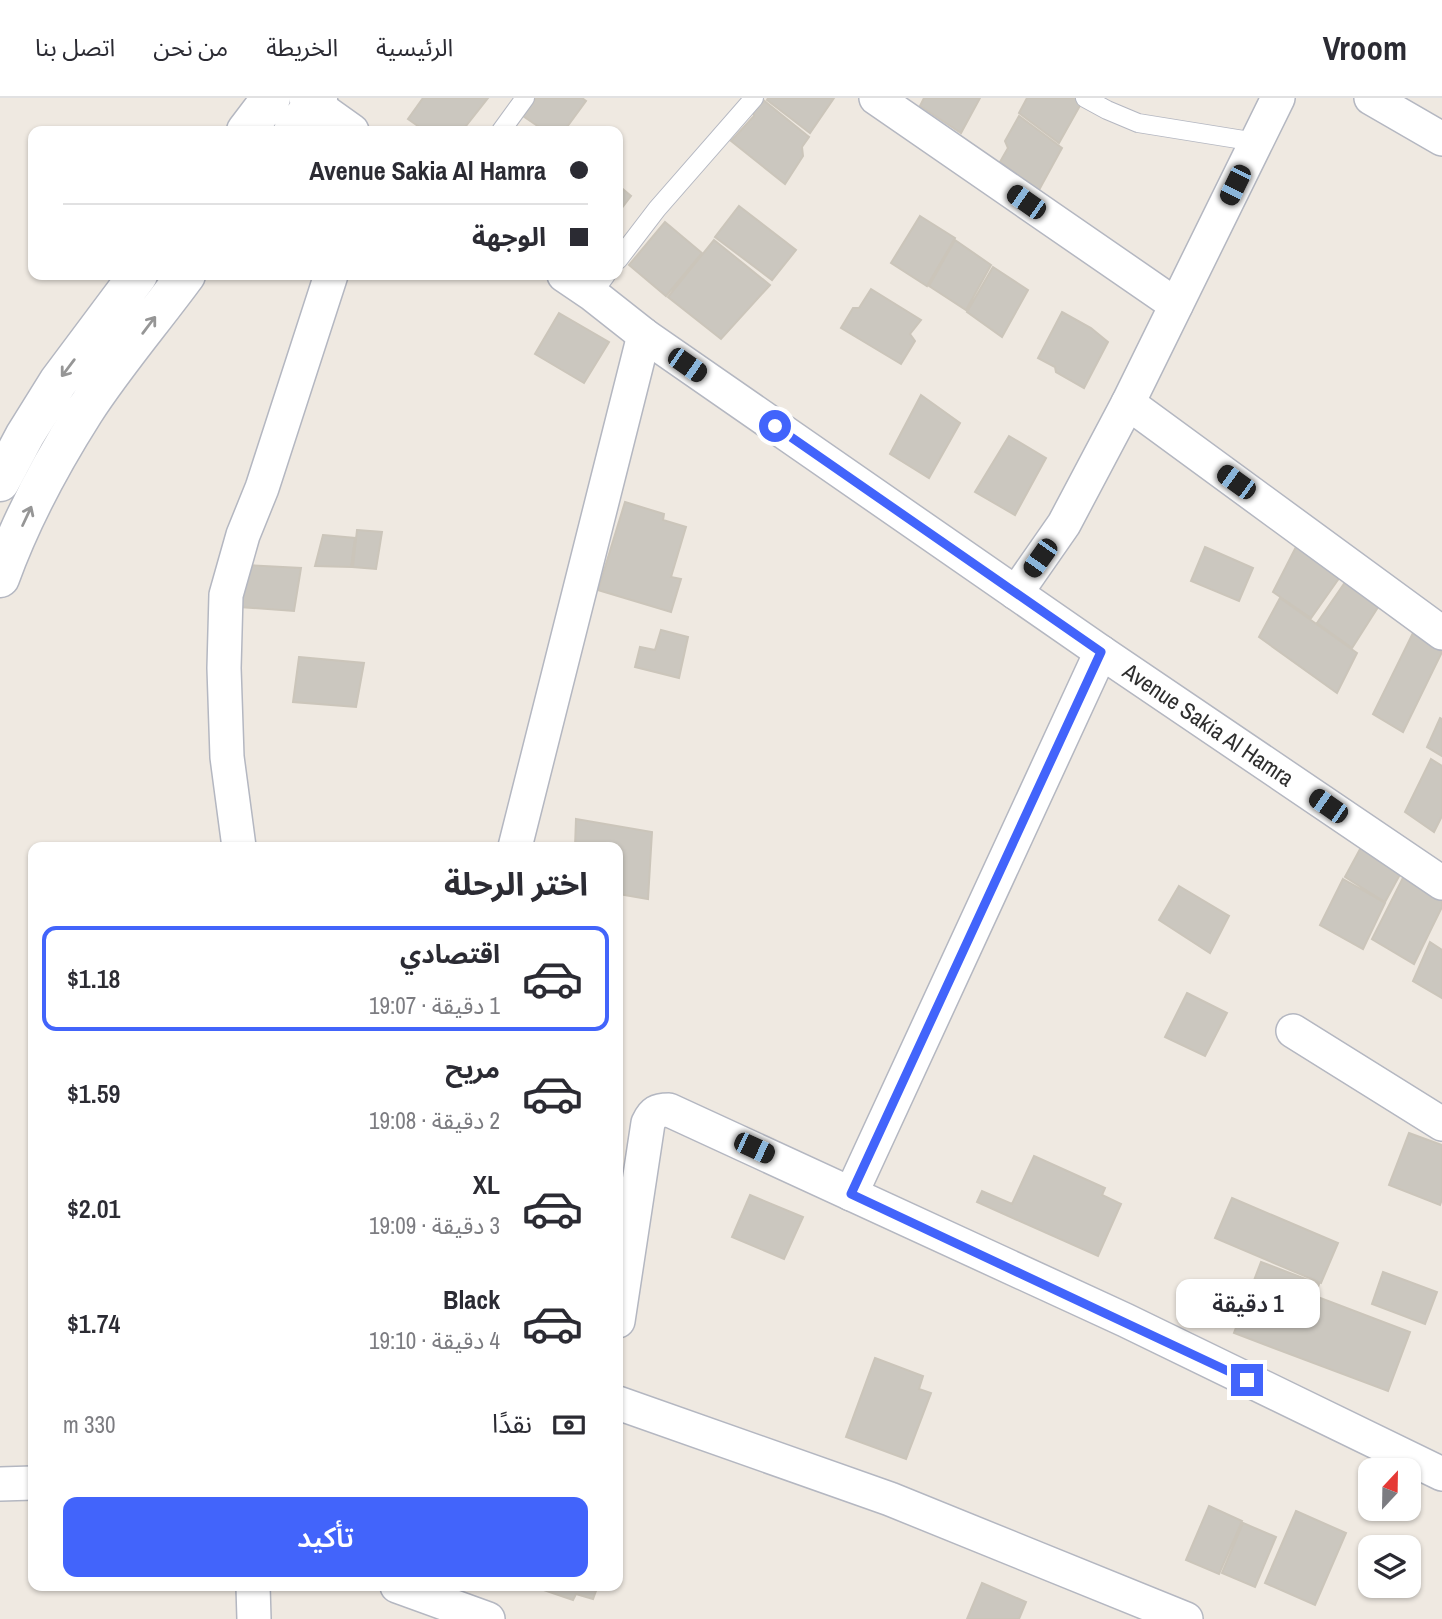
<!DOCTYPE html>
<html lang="ar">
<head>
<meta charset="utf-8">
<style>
  :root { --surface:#fff; --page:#f2f2f3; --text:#2b2b33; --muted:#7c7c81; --line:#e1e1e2; --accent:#4264fb }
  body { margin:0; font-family:"Archivo Narrow","Noto Sans Arabic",sans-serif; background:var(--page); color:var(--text); direction:rtl; height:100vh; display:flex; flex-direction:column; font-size:26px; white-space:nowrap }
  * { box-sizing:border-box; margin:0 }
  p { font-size:23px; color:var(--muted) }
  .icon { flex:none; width:38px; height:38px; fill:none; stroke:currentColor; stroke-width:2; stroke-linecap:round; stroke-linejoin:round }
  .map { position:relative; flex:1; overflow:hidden; direction:ltr }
  .sheet { position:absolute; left:28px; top:744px; width:595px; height:749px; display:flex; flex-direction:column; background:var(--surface); border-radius:14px; box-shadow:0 2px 5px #0004; direction:rtl }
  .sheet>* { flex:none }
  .hud { position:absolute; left:28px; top:28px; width:595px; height:154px; border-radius:14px; box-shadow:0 2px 5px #0004; direction:rtl; display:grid; align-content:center; height:154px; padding:0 35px; background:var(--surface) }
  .needle { width:46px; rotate:22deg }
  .tools { position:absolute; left:1358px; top:1360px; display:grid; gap:14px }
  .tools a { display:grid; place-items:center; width:63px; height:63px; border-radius:14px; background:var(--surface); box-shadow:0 2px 5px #0004; font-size:35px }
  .end { position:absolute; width:32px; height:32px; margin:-16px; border:9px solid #4264fb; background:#fff; box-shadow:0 0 0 4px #fff }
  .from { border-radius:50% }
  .bubble { position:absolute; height:49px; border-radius:14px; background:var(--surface); box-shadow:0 2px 5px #0004; font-size:23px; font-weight:600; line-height:49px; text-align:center; direction:rtl }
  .car { position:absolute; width:21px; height:42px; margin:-21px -10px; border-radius:9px; box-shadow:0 0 5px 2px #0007; background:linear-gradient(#222 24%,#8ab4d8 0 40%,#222 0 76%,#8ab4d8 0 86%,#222 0) }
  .hud b { display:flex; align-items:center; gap:24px; height:66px; font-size:26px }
  .hud b+b { border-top:2px solid var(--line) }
  .hud i { width:18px; height:18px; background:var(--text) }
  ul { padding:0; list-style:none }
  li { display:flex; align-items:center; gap:21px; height:105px; margin:0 14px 10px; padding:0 21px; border:4px solid transparent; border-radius:14px }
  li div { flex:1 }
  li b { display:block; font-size:26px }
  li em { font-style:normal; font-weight:600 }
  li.active { border-color:var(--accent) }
  li>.icon { width:63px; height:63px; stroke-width:1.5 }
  h2 { padding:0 35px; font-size:32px; line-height:84px }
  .pay { display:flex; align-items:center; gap:18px; height:77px; padding:0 35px; font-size:26px }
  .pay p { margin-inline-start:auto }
  .button { display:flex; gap:14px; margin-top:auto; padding:14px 35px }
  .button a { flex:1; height:80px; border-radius:14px; background:var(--accent); color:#fff; font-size:28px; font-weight:600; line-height:80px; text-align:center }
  header { display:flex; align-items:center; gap:42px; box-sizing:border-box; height:98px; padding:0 35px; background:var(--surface); border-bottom:2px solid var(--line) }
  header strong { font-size:33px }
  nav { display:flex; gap:38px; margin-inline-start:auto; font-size:24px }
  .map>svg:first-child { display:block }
  .building { fill:#cbc7bf; stroke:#cbc5ba; stroke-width:2 }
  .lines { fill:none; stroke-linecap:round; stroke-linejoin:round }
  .lane-casing { stroke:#b4b7c1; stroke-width:20 }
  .street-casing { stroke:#b4b7c1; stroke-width:36 }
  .secondary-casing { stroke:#b4b7c1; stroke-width:41 }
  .lane { stroke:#fff; stroke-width:18 }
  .street { stroke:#fff; stroke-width:33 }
  .secondary { stroke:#fff; stroke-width:38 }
  .oneway { stroke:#969696 }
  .route { stroke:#4264fb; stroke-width:9 }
  .labels { text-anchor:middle; stroke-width:7; stroke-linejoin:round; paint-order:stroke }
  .street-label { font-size:23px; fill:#2e2e2e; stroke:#fff }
</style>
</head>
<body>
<header>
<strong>Vroom</strong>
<nav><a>الرئيسية</a><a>الخريطة</a><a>من نحن</a><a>اتصل بنا</a></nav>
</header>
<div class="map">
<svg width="1442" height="1521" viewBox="0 0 1442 1521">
  <rect width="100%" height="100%" fill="#efe9e1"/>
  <!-- building -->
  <path class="building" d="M423 0H488L462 33H425L408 21Z
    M536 0H582L586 3 564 33H545L523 18Z
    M768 0H834L810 35 767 2Z
    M924 0H980L961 35 920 8Z
    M1027 0H1077L1082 4 1059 45 1019 15Z
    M762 1 809 39 802 49 803 58 785 86 731 43 754 18 753 12Z
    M1019 18 1062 50 1039 92 1000 64 1008 50 1005 43Z
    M618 87 631 98 618 115Z
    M739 108 796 152 772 182 715 139Z
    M920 118 955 140 927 188 891 165Z
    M665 124 702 155 666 198 629 167Z
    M714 142 770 187 721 241 668 199Z
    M955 142 991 167 966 212 929 188Z
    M993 169 1028 192 1002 239 967 214Z
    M871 191 921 222 910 236 915 243 901 266 841 230 853 210H859Z
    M1062 214 1091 230 1108 244 1084 290 1056 274 1055 269 1038 260Z
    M559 215 609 244 584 285 535 256Z
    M921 297 960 325 929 380 890 356Z
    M1009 338 1046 360 1015 417 975 394Z
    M625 404 664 416 663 422 686 429 671 479 681 481 671 514 598 492Z
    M357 432 382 434 376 471 353 469Z
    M323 437 355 440 351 469 315 468Z
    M1298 445 1342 476 1311 520 1273 494Z
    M1205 449 1253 470 1239 503 1191 483Z
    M245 467 301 470 294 513 240 509Z
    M1346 483 1380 506 1352 550 1317 525Z
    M1280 500 1357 555 1337 595 1259 539Z
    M661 532 688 539 679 580 635 569 640 549 655 552Z
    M1413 535 1442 554 1403 634 1373 616Z
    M299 559 364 565 356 609 293 604Z
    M1440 620 1442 621V658L1427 649Z
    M1431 661 1442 668V718L1434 734 1405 714Z
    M576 721 652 734 648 801 618 796V749H575Z
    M1365 742 1404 769 1385 804 1345 779Z
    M1407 772 1442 792V809L1414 866 1372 841Z
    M1343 781 1385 805 1363 851 1320 827Z
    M1179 788 1229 818 1210 855 1159 822Z
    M1430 844 1442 852V900L1413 883Z
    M1187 895 1227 915 1205 958 1165 939Z
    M1409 1035 1442 1047V1101L1440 1107 1389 1087Z
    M1034 1058 1105 1090 1102 1097 1121 1106 1098 1158 977 1104 982 1093 1012 1106Z
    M750 1097 803 1119 784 1161 732 1139Z
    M1232 1100 1338 1145 1321 1185 1215 1140Z
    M1261 1164 1319 1186 1315 1198 1410 1234 1388 1293 1234 1235Z
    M1383 1174 1437 1194 1425 1226 1372 1206Z
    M875 1260 923 1278 919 1291 931 1295 906 1361 846 1339Z
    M1209 1408 1242 1423 1219 1476 1186 1462Z
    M1296 1413 1346 1435 1315 1507 1265 1485Z
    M1243 1425 1276 1439 1255 1489 1222 1475Z
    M982 1485 1026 1504 1019 1521H967Z
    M532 1488H591L597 1490 593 1501 576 1496 573 1502Z"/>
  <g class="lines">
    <defs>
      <path id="lane" d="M1085 0 1107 12 1138 25 1256 44
        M501 33 525 0
        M618 162 657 111 754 0
        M592 196 606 177"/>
      <g id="street">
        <path d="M306 0 352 33"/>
        <path d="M876 0 1176 207"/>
        <path d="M1371 0 1442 41"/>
        <path id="s1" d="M564 177 592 196 644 237 1101 554 1442 785"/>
        <path d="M1128 305 1442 535"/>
        <path d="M1016 495 1064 426 1128 305 1278 0"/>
        <path d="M239 749 227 659 224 570 226 497 243 437 262 390 331 177"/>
        <path d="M515 749 644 237"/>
        <path d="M1293 933 1442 1026"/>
        <path d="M851 1096 1101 554"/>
        <path d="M618 1223 648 1025C653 1014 657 1012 669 1012L1125 1222 1442 1376"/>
        <path d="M618 1305 890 1401 1186 1521"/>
        <path d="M0 1386 33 1385"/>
        <path d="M253 1488 254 1521"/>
        <path d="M397 1488 488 1521"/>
      </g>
      <path id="secondary" d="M246 33 271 0
        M293 33 318 0
        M0 384 25 337 58 284 138 177
        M0 480C21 422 51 366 84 314 115 266 153 222 186 177"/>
    </defs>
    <!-- lane casing -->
    <use href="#lane" class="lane-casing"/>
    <!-- street casing -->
    <use href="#street" class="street-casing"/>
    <!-- secondary casing -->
    <use href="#secondary" class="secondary-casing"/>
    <!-- lane -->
    <use href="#lane" class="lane"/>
    <!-- street -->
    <use href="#street" class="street"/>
    <!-- secondary -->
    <use href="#secondary" class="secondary"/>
  </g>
  <!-- one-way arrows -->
  <defs><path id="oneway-shaft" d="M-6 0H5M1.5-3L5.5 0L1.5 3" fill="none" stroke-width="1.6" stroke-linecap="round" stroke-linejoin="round" transform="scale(1.75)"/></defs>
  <g class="oneway">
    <use href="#oneway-shaft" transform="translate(149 227) rotate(-53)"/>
    <use href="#oneway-shaft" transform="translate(68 270) rotate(127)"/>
    <use href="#oneway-shaft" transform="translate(27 418) rotate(-65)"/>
  </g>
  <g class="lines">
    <!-- route -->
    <path class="route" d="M775 328 1101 554 851 1096 1247 1282"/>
  </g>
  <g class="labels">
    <!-- street labels -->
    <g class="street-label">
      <text dy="8" stroke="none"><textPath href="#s1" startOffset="786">Avenue Sakia Al Hamra</textPath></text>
    </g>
  </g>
</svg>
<div class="tools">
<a><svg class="needle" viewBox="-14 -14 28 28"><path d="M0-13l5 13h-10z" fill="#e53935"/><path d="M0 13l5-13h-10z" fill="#7c7c81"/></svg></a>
<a><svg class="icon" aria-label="layers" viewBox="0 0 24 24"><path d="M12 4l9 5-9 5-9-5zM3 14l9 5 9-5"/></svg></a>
</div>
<i class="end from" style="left:775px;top:328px"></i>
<i class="end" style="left:1247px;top:1282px"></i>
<div class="bubble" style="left:1176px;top:1181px;width:144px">1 دقيقة</div>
<i class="car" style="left:1235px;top:87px;rotate:206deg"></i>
<i class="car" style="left:1026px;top:104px;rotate:305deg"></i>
<i class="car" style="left:687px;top:267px;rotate:125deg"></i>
<i class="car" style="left:1236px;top:384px;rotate:306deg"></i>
<i class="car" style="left:1040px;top:460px;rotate:215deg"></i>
<i class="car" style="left:1328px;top:708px;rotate:305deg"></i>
<i class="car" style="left:754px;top:1050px;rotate:115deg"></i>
<div class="hud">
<b><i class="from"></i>Avenue Sakia Al Hamra</b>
<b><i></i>الوجهة</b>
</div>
<section class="sheet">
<h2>اختر الرحلة</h2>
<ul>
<li class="active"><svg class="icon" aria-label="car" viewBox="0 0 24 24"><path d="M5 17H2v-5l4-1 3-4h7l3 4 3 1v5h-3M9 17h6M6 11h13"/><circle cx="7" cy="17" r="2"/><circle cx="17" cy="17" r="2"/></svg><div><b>اقتصادي</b><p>1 دقيقة · 19:07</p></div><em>$1.18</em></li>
<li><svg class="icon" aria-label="car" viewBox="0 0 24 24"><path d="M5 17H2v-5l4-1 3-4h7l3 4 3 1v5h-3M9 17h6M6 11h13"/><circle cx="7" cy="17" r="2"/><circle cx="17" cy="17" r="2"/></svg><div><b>مريح</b><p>2 دقيقة · 19:08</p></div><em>$1.59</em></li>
<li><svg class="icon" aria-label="car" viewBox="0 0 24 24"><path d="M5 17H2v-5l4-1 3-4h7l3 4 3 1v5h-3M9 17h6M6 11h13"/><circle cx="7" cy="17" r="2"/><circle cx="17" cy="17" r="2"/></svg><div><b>XL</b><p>3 دقيقة · 19:09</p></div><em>$2.01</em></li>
<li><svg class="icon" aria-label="car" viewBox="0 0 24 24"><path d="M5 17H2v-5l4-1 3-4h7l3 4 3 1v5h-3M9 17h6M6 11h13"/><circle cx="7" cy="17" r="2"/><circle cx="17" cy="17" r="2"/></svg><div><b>Black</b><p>4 دقيقة · 19:10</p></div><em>$1.74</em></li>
</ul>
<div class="pay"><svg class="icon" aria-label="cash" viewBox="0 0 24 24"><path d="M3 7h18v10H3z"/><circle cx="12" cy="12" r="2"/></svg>نقدًا<p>330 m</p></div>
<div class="button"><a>تأكيد</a></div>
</section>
</div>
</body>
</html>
